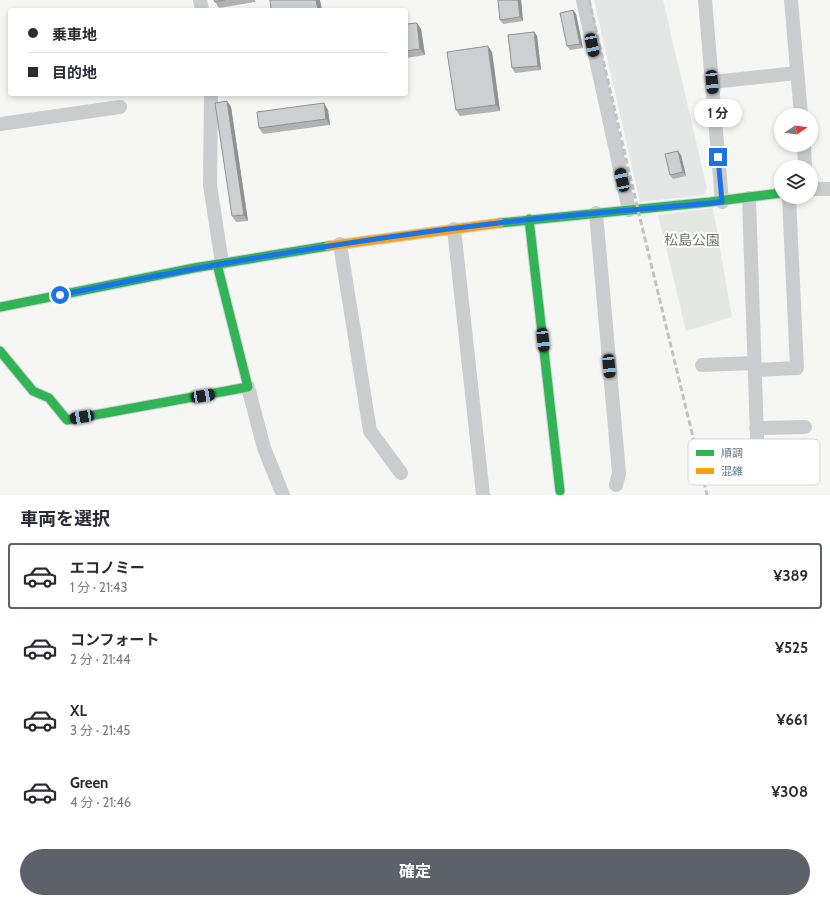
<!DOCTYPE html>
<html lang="ja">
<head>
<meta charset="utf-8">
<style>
  :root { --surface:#fff; --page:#f2f2f3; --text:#2b2b33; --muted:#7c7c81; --line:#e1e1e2; --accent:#5d6169 }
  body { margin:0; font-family:Cabin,"Noto Sans JP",sans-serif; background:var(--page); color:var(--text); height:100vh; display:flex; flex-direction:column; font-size:15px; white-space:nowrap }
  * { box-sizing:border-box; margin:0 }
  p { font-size:13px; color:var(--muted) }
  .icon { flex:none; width:22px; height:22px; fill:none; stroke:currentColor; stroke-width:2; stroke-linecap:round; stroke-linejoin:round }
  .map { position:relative; height:495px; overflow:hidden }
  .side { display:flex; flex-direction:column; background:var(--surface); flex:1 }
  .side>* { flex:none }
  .guide { position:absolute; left:8px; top:8px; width:400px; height:88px; border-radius:4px; box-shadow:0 2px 6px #0003; display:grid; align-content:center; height:88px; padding:0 20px; background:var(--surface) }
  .needle { width:26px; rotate:77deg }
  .buttons { position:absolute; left:774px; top:108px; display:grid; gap:8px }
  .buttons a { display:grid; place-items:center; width:44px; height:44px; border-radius:50%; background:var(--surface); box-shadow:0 2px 6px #0003; font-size:20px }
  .end { position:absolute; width:18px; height:18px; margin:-9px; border:5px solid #1a73e8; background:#fff; box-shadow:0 0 0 2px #fff }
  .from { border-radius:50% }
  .bubble { position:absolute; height:28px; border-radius:14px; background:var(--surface); box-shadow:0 2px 6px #0003; font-size:13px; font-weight:700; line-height:28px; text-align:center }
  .car { position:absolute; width:12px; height:24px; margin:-12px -6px; border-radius:5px; box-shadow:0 0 3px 1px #0007; background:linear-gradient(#222 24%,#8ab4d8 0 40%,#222 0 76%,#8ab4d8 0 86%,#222 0) }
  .guide b { display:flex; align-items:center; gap:14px; height:38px; font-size:15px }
  .guide b+b { border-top:1px solid var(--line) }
  .guide i { width:10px; height:10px; background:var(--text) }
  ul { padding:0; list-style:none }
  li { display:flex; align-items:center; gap:12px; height:66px; margin:0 8px 6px; padding:0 12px; border:2px solid transparent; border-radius:4px }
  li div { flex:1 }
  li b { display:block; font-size:15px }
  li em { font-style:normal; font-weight:700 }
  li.active { border-color:var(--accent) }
  li>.icon { width:36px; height:36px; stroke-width:1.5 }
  h2 { padding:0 20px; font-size:18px; line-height:48px }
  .button { display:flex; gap:8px; margin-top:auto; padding:8px 20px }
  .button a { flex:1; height:46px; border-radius:24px; background:var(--accent); color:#fff; font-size:16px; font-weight:700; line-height:46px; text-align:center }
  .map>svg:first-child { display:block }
  .built { fill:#e5e6e6 }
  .green { fill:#e5e8e2 }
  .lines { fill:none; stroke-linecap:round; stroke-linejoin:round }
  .fast-casing { stroke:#d3d4d5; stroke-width:11 }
  .slow-casing { stroke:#d3d4d5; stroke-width:11 }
  .street { stroke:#cbcccd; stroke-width:14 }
  .fast { stroke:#30b455; stroke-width:9 }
  .slow { stroke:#ff9f0a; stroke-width:9 }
  .rail { stroke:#c0c2c3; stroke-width:3; stroke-dasharray:6 3; stroke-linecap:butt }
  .wall { fill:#b0b2b3 }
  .shaded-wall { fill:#909192 }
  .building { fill:#cdcfd0; stroke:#909192 }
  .route { stroke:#1a73e8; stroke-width:5 }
  .labels { text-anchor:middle; stroke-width:4; stroke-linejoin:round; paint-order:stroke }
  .park-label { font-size:14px; fill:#6b7b66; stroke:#fff }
  .key { fill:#fff; stroke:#d2d6da; stroke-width:1 }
  .key-label { font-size:11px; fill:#687884 }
</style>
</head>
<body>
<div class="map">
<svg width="830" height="495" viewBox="0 0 830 495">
  <rect width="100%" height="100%" fill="#f6f6f5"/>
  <!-- built -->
  <path class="built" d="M594 0H663L707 188 704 195 640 202Z"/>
  <!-- green -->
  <path class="green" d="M713 208 732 317 686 331 658 215Z"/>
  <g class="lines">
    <defs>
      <path id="fast" d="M529 219 560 491
        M500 223 710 202 781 193
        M0 307 194 268 328 246
        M0 351 33 391 49 398 67 420 248 387 217 264"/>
      <path id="slow" d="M328 246 500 223"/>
    </defs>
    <!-- fast casing -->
    <use href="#fast" class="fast-casing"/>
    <!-- slow casing -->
    <use href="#slow" class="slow-casing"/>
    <!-- street -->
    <path class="street" d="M200 0 202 10
      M583 0 629 210
      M705 0 722 202
      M791 0 801 115
      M712 82 797 73
      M211 94 210 185 222 263
      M0 124 120 107
      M804 145 805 167
      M811 189H830
      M749 198 758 467
      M596 213 619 473 616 485
      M454 229 483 495
      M340 244 370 431 401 473
      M702 365 754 363
      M755 370 797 368 789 197
      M248 387 264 448 283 495
      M756 428 805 427"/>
    <!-- fast -->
    <use href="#fast" class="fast"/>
    <!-- slow -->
    <use href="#slow" class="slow"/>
    <!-- rail -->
    <path class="rail" d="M589 0 638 210 707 495"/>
  </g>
  <!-- wall -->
  <path class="wall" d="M214 0H255V2L219 8 215 2Z
    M498 0H521L523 21 503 24 500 20Z
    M573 10 576 14 583 48 570 50 567 46Z
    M417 23 421 29 425 55 406 58V24Z
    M534 32 537 36 541 70 515 73 512 68Z
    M492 52 500 111 460 116 456 110Z
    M302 94H315L303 96Z
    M227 101 231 107 248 221 236 222 232 216Z
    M328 110 330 125 263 134 259 128Z
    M681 155 686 176 673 179 670 175Z"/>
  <!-- shaded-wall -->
  <path class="shaded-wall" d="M316 0H320L322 10H318Z
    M518 0H521L523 21 520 17Z
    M573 10 576 14 583 48 580 44Z
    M417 23 421 29 425 55 420 49Z
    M534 32 537 36 541 70 538 66Z
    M488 46 492 52 500 111 496 105Z
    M227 101 231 107 248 221 244 215Z
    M324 103 328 110 330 125 326 119Z
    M678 151 681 155 686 176 683 172Z"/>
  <!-- building -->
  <path class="building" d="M214 0H225L215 2Z
    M270 0H316L318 10H271Z
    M498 0H518L520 17 500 20Z
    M573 10 580 44 567 46 560 13Z
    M417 23 420 49 406 51V24Z
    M534 32 538 66 512 68 508 35Z
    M488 46 496 105 456 110 447 52Z
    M227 101 244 215 232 216 215 103Z
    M324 103 326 119 259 128 257 112Z
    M678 151 683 172 670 175 665 154Z"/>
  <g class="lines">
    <!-- route -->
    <path class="route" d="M60 295C205 265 351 240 498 223 572 214 647 209 722 202L718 157"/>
  </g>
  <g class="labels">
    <!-- park labels -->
    <g class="park-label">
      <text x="692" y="245">松島公園</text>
    </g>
  </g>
  <!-- legend -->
  <rect x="688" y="439" width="132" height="46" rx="6" class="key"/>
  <rect x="696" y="450" width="18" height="6" fill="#30b455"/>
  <rect x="696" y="468" width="18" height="6" fill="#ff9f0a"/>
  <g class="key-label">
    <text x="721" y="457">順調</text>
    <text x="721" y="475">混雑</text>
  </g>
</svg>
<div class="buttons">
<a><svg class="needle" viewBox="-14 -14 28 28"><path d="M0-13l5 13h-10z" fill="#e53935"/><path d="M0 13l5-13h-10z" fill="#7c7c81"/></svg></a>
<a><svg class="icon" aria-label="layers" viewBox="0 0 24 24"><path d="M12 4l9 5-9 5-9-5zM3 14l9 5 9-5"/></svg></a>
</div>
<i class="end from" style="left:60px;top:295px"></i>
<i class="end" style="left:718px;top:157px"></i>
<div class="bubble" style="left:694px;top:99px;width:48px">1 分</div>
<i class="car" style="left:592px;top:45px;rotate:168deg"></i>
<i class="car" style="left:712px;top:82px;rotate:175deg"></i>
<i class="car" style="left:622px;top:180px;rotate:348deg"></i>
<i class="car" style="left:543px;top:340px;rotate:174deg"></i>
<i class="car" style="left:609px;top:366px;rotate:175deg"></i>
<i class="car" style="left:203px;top:396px;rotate:80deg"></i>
<i class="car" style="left:82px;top:417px;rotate:260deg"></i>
<div class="guide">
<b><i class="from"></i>乗車地</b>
<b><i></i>目的地</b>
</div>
</div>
<section class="side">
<h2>車両を選択</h2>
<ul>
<li class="active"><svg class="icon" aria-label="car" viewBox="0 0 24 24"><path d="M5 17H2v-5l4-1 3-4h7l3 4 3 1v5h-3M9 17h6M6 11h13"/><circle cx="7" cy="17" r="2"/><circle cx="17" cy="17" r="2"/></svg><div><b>エコノミー</b><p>1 分 · 21:43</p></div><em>¥389</em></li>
<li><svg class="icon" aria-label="car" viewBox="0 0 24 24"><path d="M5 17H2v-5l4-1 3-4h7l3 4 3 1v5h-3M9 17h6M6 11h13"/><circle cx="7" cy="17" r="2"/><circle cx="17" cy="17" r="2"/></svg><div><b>コンフォート</b><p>2 分 · 21:44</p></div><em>¥525</em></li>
<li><svg class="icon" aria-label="car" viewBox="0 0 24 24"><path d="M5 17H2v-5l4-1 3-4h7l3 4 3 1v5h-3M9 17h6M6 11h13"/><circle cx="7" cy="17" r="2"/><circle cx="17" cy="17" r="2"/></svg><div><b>XL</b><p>3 分 · 21:45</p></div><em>¥661</em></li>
<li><svg class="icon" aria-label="car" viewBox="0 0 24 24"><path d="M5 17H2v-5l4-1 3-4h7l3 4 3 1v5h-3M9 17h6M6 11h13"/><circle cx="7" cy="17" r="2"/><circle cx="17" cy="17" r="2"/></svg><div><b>Green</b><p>4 分 · 21:46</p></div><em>¥308</em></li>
</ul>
<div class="button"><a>確定</a></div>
</section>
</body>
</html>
